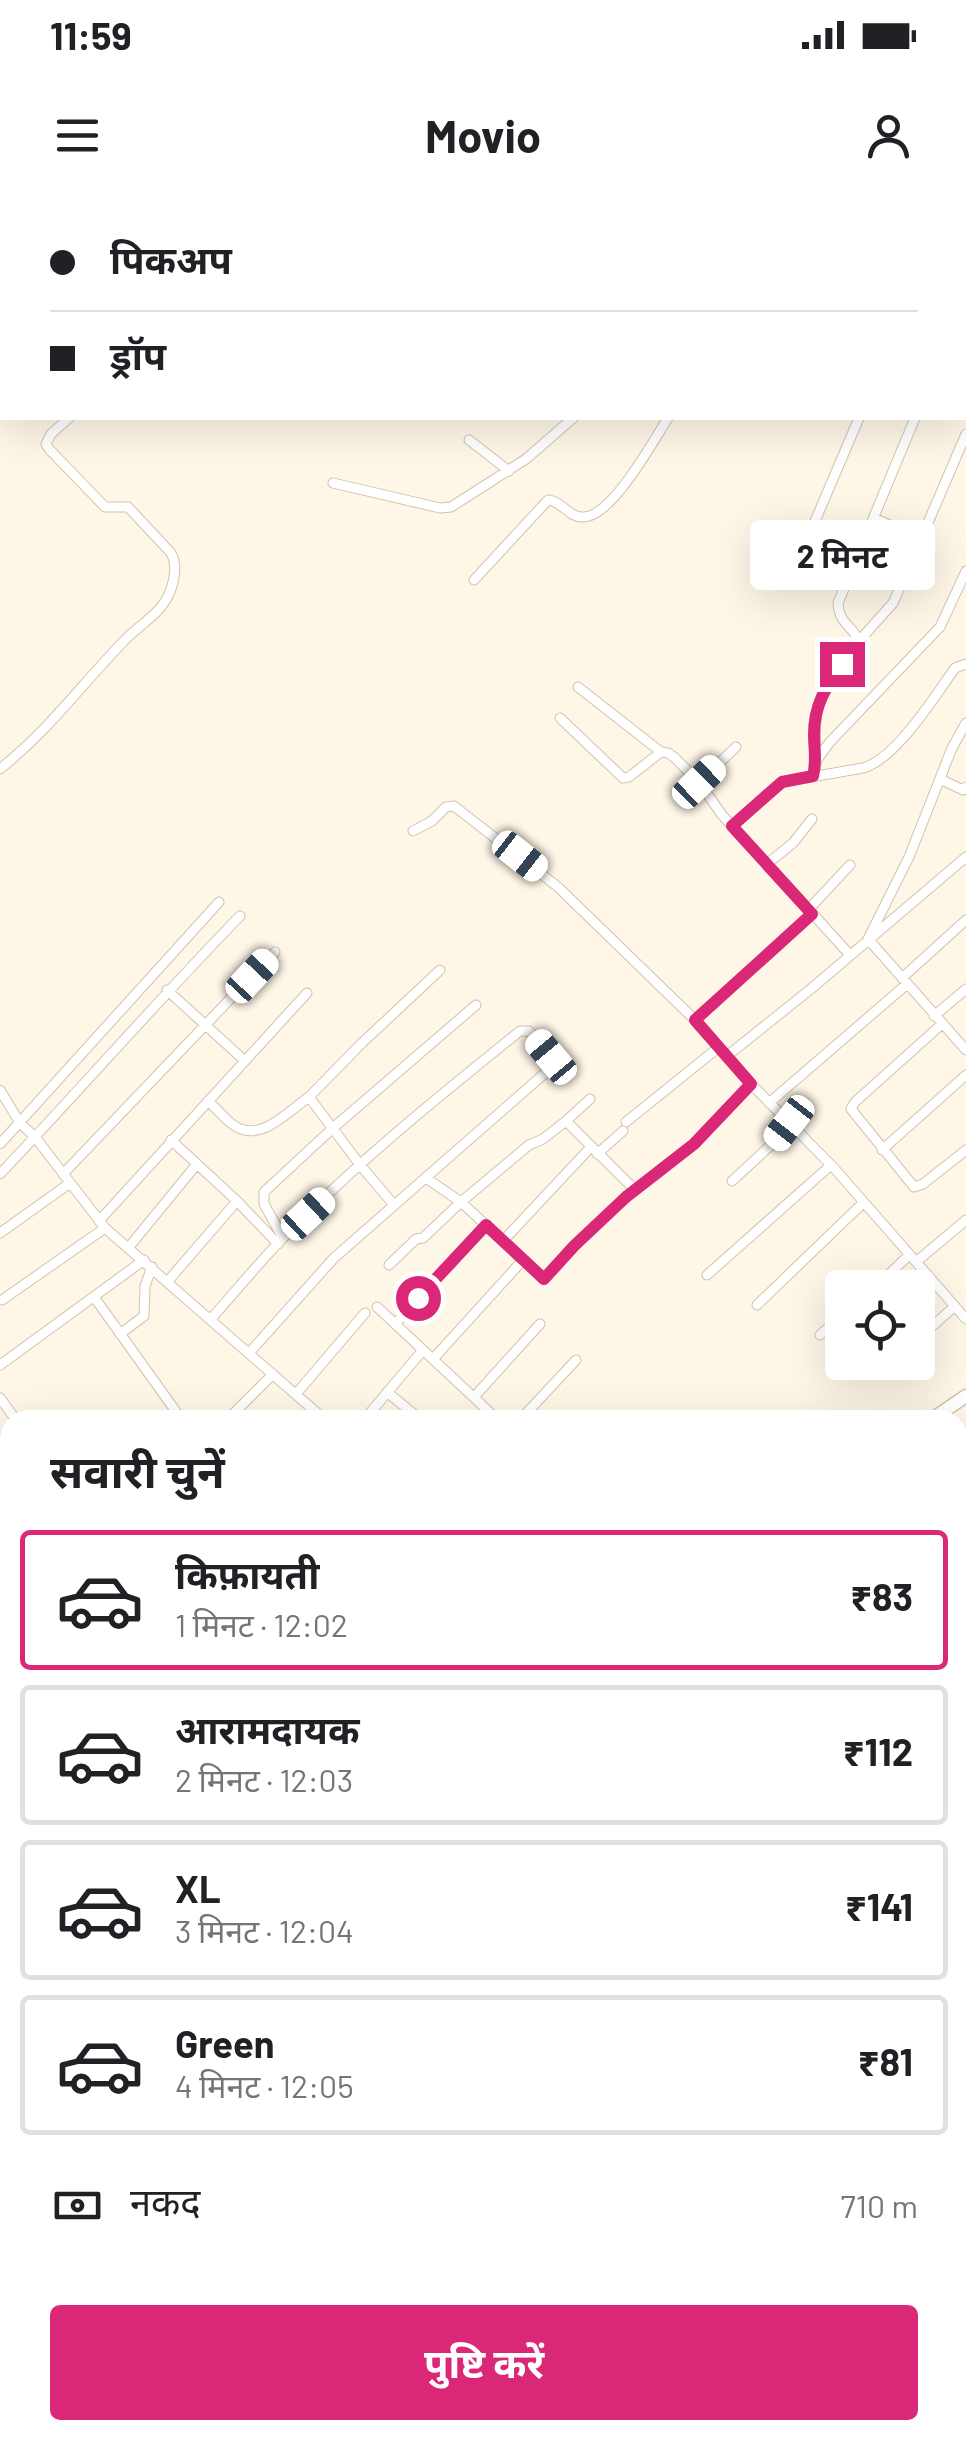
<!DOCTYPE html>
<html lang="hi">
<head>
<meta charset="utf-8">
<style>
  :root { --surface:#fff; --page:#f6f6f6; --text:#202124; --muted:#757577; --line:#e0e0e0; --accent:#db2777 }
  body { margin:0; font-family:Barlow,"Noto Sans Devanagari",sans-serif; background:var(--page); color:var(--text); height:100vh; display:flex; flex-direction:column; font-size:38px; white-space:nowrap }
  * { box-sizing:border-box; margin:0 }
  p { font-size:32px; color:var(--muted) }
  .icon { flex:none; width:55px; height:55px; fill:none; stroke:currentColor; stroke-width:2; stroke-linecap:round; stroke-linejoin:round }
  .map { position:relative; flex:1; overflow:hidden }
  .sheet { position:absolute; left:0px; top:1210px; width:968px; height:1030px; display:flex; flex-direction:column; background:var(--surface); border-radius:30px 30px 0 0; box-shadow:0 10px 40px #0002 }
  .sheet>* { flex:none }
  .banner { position:absolute; left:0px; top:0px; width:968px; height:220px; box-shadow:0 10px 40px #0002; display:grid; align-content:center; height:220px; padding:0 50px; background:var(--surface) }
  .fabs { position:absolute; left:825px; top:1070px; display:grid; gap:20px }
  .fabs a { display:grid; place-items:center; width:110px; height:110px; border-radius:10px; background:var(--surface); box-shadow:0 10px 40px #0002; font-size:50px }
  .end { position:absolute; width:45px; height:45px; margin:-22px; border:12px solid #db2777; background:#fff; box-shadow:0 0 0 5px #fff }
  .from { border-radius:50% }
  .bubble { position:absolute; height:70px; border-radius:10px; background:var(--surface); box-shadow:0 10px 40px #0002; font-size:32px; font-weight:700; line-height:70px; text-align:center }
  .car { position:absolute; width:30px; height:60px; margin:-30px -15px; border-radius:12px; box-shadow:0 0 8px 2px #0007; background:linear-gradient(#fff 24%,#345 0 40%,#fff 0 76%,#345 0 86%,#fff 0) }
  .banner b { display:flex; align-items:center; gap:35px; height:95px; font-size:38px }
  .banner b+b { border-top:2px solid var(--line) }
  .banner i { width:25px; height:25px; background:var(--text) }
  ul { padding:0; list-style:none }
  li { display:flex; align-items:center; gap:30px; height:140px; margin:0 20px 15px; padding:0 30px; border:5px solid var(--line); border-radius:10px }
  li div { flex:1 }
  li b { display:block; font-size:38px }
  li em { font-style:normal; font-weight:700 }
  li.selected { border-color:var(--accent) }
  li>.icon { width:90px; height:90px; stroke-width:1.5 }
  h2 { padding:0 50px; font-size:45px; line-height:120px }
  .pay { display:flex; align-items:center; gap:25px; height:110px; padding:0 50px; font-size:38px }
  .pay p { margin-inline-start:auto }
  .primary-button { display:flex; gap:20px; margin-top:auto; padding:20px 50px }
  .primary-button a { flex:1; height:115px; border-radius:10px; background:var(--accent); color:#fff; font-size:40px; font-weight:700; line-height:115px; text-align:center }
  .status { display:flex; justify-content:space-between; align-items:center; height:70px; padding:0 50px; background:var(--surface); direction:ltr }
  .status svg { height:28px; fill:currentColor }
  header { display:flex; justify-content:space-between; align-items:center; height:130px; padding:0 50px; background:var(--surface); font-size:45px; font-weight:700 }
  .map>svg:first-child { display:block }
  .lines { fill:none; stroke-linecap:round; stroke-linejoin:round }
  .street-casing { stroke:#d5c0ae; stroke-width:11 }
  .secondary-casing { stroke:#d8c1ab; stroke-width:15 }
  .street { stroke:#fff; stroke-width:9 }
  .secondary { stroke:#fff; stroke-width:12 }
  .route { stroke:#db2777; stroke-width:12 }
</style>
</head>
<body>
<div class="status"><b>11:59</b><svg viewBox="0 0 49 12"><path d="M0 12V9h3v3zM5 12V6h3v6zM10 12V3h3v9zM15 12V0h3v12zM26 1h20v11H26zM47 4h2v5h-2z"/></svg></div>
<header><svg class="icon" aria-label="menu" viewBox="0 0 24 24"><path d="M4 6h16M4 12h16M4 18h16"/></svg>Movio<svg class="icon" aria-label="person" viewBox="0 0 24 24"><circle cx="12" cy="8" r="4"/><path d="M4 21q1-7 8-7t8 7"/></svg></header>
<div class="map">
<svg width="966" height="2240" viewBox="0 0 966 2240">
  <rect width="100%" height="100%" fill="#fef6e7"/>
  <g class="lines">
    <defs>
      <path id="street" d="M523 0 525 2
        M965 175 966 176
        M469 240 509 271
        M333 283 440 308 451 307 526 259 573 218
        M874 318 921 339 966 234
        M804 347 859 218
        M474 380 548 300C562 301 568 317 582 317 611 319 653 241 668 218
        M859 441 893 403 921 339
        M578 487 661 552 668 553 675 558 699 582 722 615 812 713
        M560 518 623 578 629 577 661 552
        M966 523 952 548 909 657 868 739 966 850
        M817 560C810 498 824 488 859 441 852 425 839 424 838 403L915 218
        M0 569C49 530 81 485 124 441 137 427 158 415 167 398 174 385 178 365 171 353L128 307H105L49 249 46 244 51 234 69 218
        M813 576 817 560 829 543 940 427 966 371
        M940 579 963 590 966 587
        M699 582 736 547
        M732 626 782 582 863 568C896 559 935 496 955 468L966 464
        M413 631 432 621 446 607 454 606 558 687 695 820 751 884 834 968 966 1119
        M767 664 793 643 812 619
        M808 710 850 665
        M902 778 966 720
        M167 790 245 861
        M934 816 966 789
        M695 820 812 713 850 755
        M942 824 855 902 851 909 914 987 923 984 966 950
        M727 856 812 788 966 657
        M0 890 20 923 35 937 105 1028 325 1220
        M309 897 362 843 440 770
        M208 901C216 908 223 917 232 924 259 945 287 912 309 897L361 966 394 1005
        M769 903 907 784
        M566 921 590 899
        M626 922 719 847
        M171 940 237 1001 278 1044
        M0 944 219 702
        M882 950 966 875
        M597 954 623 931
        M0 974C81 889 158 800 240 716
        M63 974 275 752
        M426 978 461 1002 486 1025
        M732 981 772 944 789 923
        M99 1021 307 793
        M0 1033 70 983
        M283 1038 264 1004V992L333 928 476 805
        M503 1041 590 948
        M129 1047 197 964
        M916 1062 966 1020
        M389 1065 416 1039 423 1038 461 1002 529 945 543 939 566 921 635 990
        M707 1075 831 965
        M168 1081 237 1001
        M875 1088 909 1055
        M94 1097 182 1220
        M2 1100 105 1028
        M757 1105 864 1002
        M377 1107 498 1220
        M210 1120C234 1093 257 1065 282 1039 355 964 438 897 520 831H529L551 857 554 864 552 867 334 1058 249 1153
        M395 1124 486 1025 544 1079 574 1046 626 997 694 944 751 884
        M120 1134 144 1116 145 1086 152 1067
        M820 1135 842 1116
        M918 1139 955 1106
        M433 1159 523 1060
        M0 1165 144 1060
        M387 1192 421 1220
        M296 1194 365 1113
        M474 1197 540 1124
        M0 1198 16 1220
        M232 1220 234 1213 273 1174
        M364 1220 423 1150
        M520 1220 576 1160
        M0 1242 10 1234
        M958 1566 966 1559
        M958 1606 966 1600
        M0 1659 10 1651
        M958 1659 966 1678
        M0 1713 10 1707
        M958 1763 966 1756
        M0 1764 10 1758
        M958 1850 966 1843
        M0 1873 10 1888
        M2 1992 10 1987
        M513 2230 520 2240
        M563 2230 571 2240
        M617 2230 624 2240
        M686 2230 695 2240
        M103 2240 115 2230"/>
      <path id="secondary" d="M931 1220 966 1196
        M958 1997 966 2002
        M147 2230 154 2240
        M49 2240 62 2230
        M470 2240 484 2230"/>
    </defs>
    <!-- street casing -->
    <use href="#street" class="street-casing"/>
    <!-- secondary casing -->
    <use href="#secondary" class="secondary-casing"/>
    <!-- street -->
    <use href="#street" class="street"/>
    <!-- secondary -->
    <use href="#secondary" class="secondary"/>
  </g>
  <g class="lines">
    <!-- route -->
    <path class="route" d="M418 1098 486 1025 544 1079 574 1046 626 997 694 944 751 884 695 820 812 714 732 626 782 582 813 576C817 561 814 549 814 534 814 505 826 487 842 464"/>
  </g>
</svg>
<div class="fabs">
<a><svg class="icon" aria-label="locate" viewBox="0 0 24 24"><circle cx="12" cy="12" r="6"/><path d="M12 2v4M12 18v4M2 12h4M18 12h4"/></svg></a>
</div>
<i class="end from" style="left:418px;top:1098px"></i>
<i class="end" style="left:842px;top:464px"></i>
<div class="bubble" style="left:750px;top:320px;width:185px">2 मिनट</div>
<i class="car" style="left:699px;top:582px;rotate:46deg"></i>
<i class="car" style="left:520px;top:656px;rotate:128deg"></i>
<i class="car" style="left:252px;top:776px;rotate:43deg"></i>
<i class="car" style="left:551px;top:857px;rotate:320deg"></i>
<i class="car" style="left:789px;top:923px;rotate:218deg"></i>
<i class="car" style="left:308px;top:1014px;rotate:47deg"></i>
<div class="banner">
<b><i class="from"></i>पिकअप</b>
<b><i></i>ड्रॉप</b>
</div>
<section class="sheet">
<h2>सवारी चुनें</h2>
<ul>
<li class="selected"><svg class="icon" aria-label="car" viewBox="0 0 24 24"><path d="M5 17H2v-5l4-1 3-4h7l3 4 3 1v5h-3M9 17h6M6 11h13"/><circle cx="7" cy="17" r="2"/><circle cx="17" cy="17" r="2"/></svg><div><b>किफ़ायती</b><p>1 मिनट · 12:02</p></div><em>₹83</em></li>
<li><svg class="icon" aria-label="car" viewBox="0 0 24 24"><path d="M5 17H2v-5l4-1 3-4h7l3 4 3 1v5h-3M9 17h6M6 11h13"/><circle cx="7" cy="17" r="2"/><circle cx="17" cy="17" r="2"/></svg><div><b>आरामदायक</b><p>2 मिनट · 12:03</p></div><em>₹112</em></li>
<li><svg class="icon" aria-label="car" viewBox="0 0 24 24"><path d="M5 17H2v-5l4-1 3-4h7l3 4 3 1v5h-3M9 17h6M6 11h13"/><circle cx="7" cy="17" r="2"/><circle cx="17" cy="17" r="2"/></svg><div><b>XL</b><p>3 मिनट · 12:04</p></div><em>₹141</em></li>
<li><svg class="icon" aria-label="car" viewBox="0 0 24 24"><path d="M5 17H2v-5l4-1 3-4h7l3 4 3 1v5h-3M9 17h6M6 11h13"/><circle cx="7" cy="17" r="2"/><circle cx="17" cy="17" r="2"/></svg><div><b>Green</b><p>4 मिनट · 12:05</p></div><em>₹81</em></li>
</ul>
<div class="pay"><svg class="icon" aria-label="cash" viewBox="0 0 24 24"><path d="M3 7h18v10H3z"/><circle cx="12" cy="12" r="2"/></svg>नकद<p>710 m</p></div>
<div class="primary-button"><a>पुष्टि करें</a></div>
</section>
</div>
</body>
</html>
